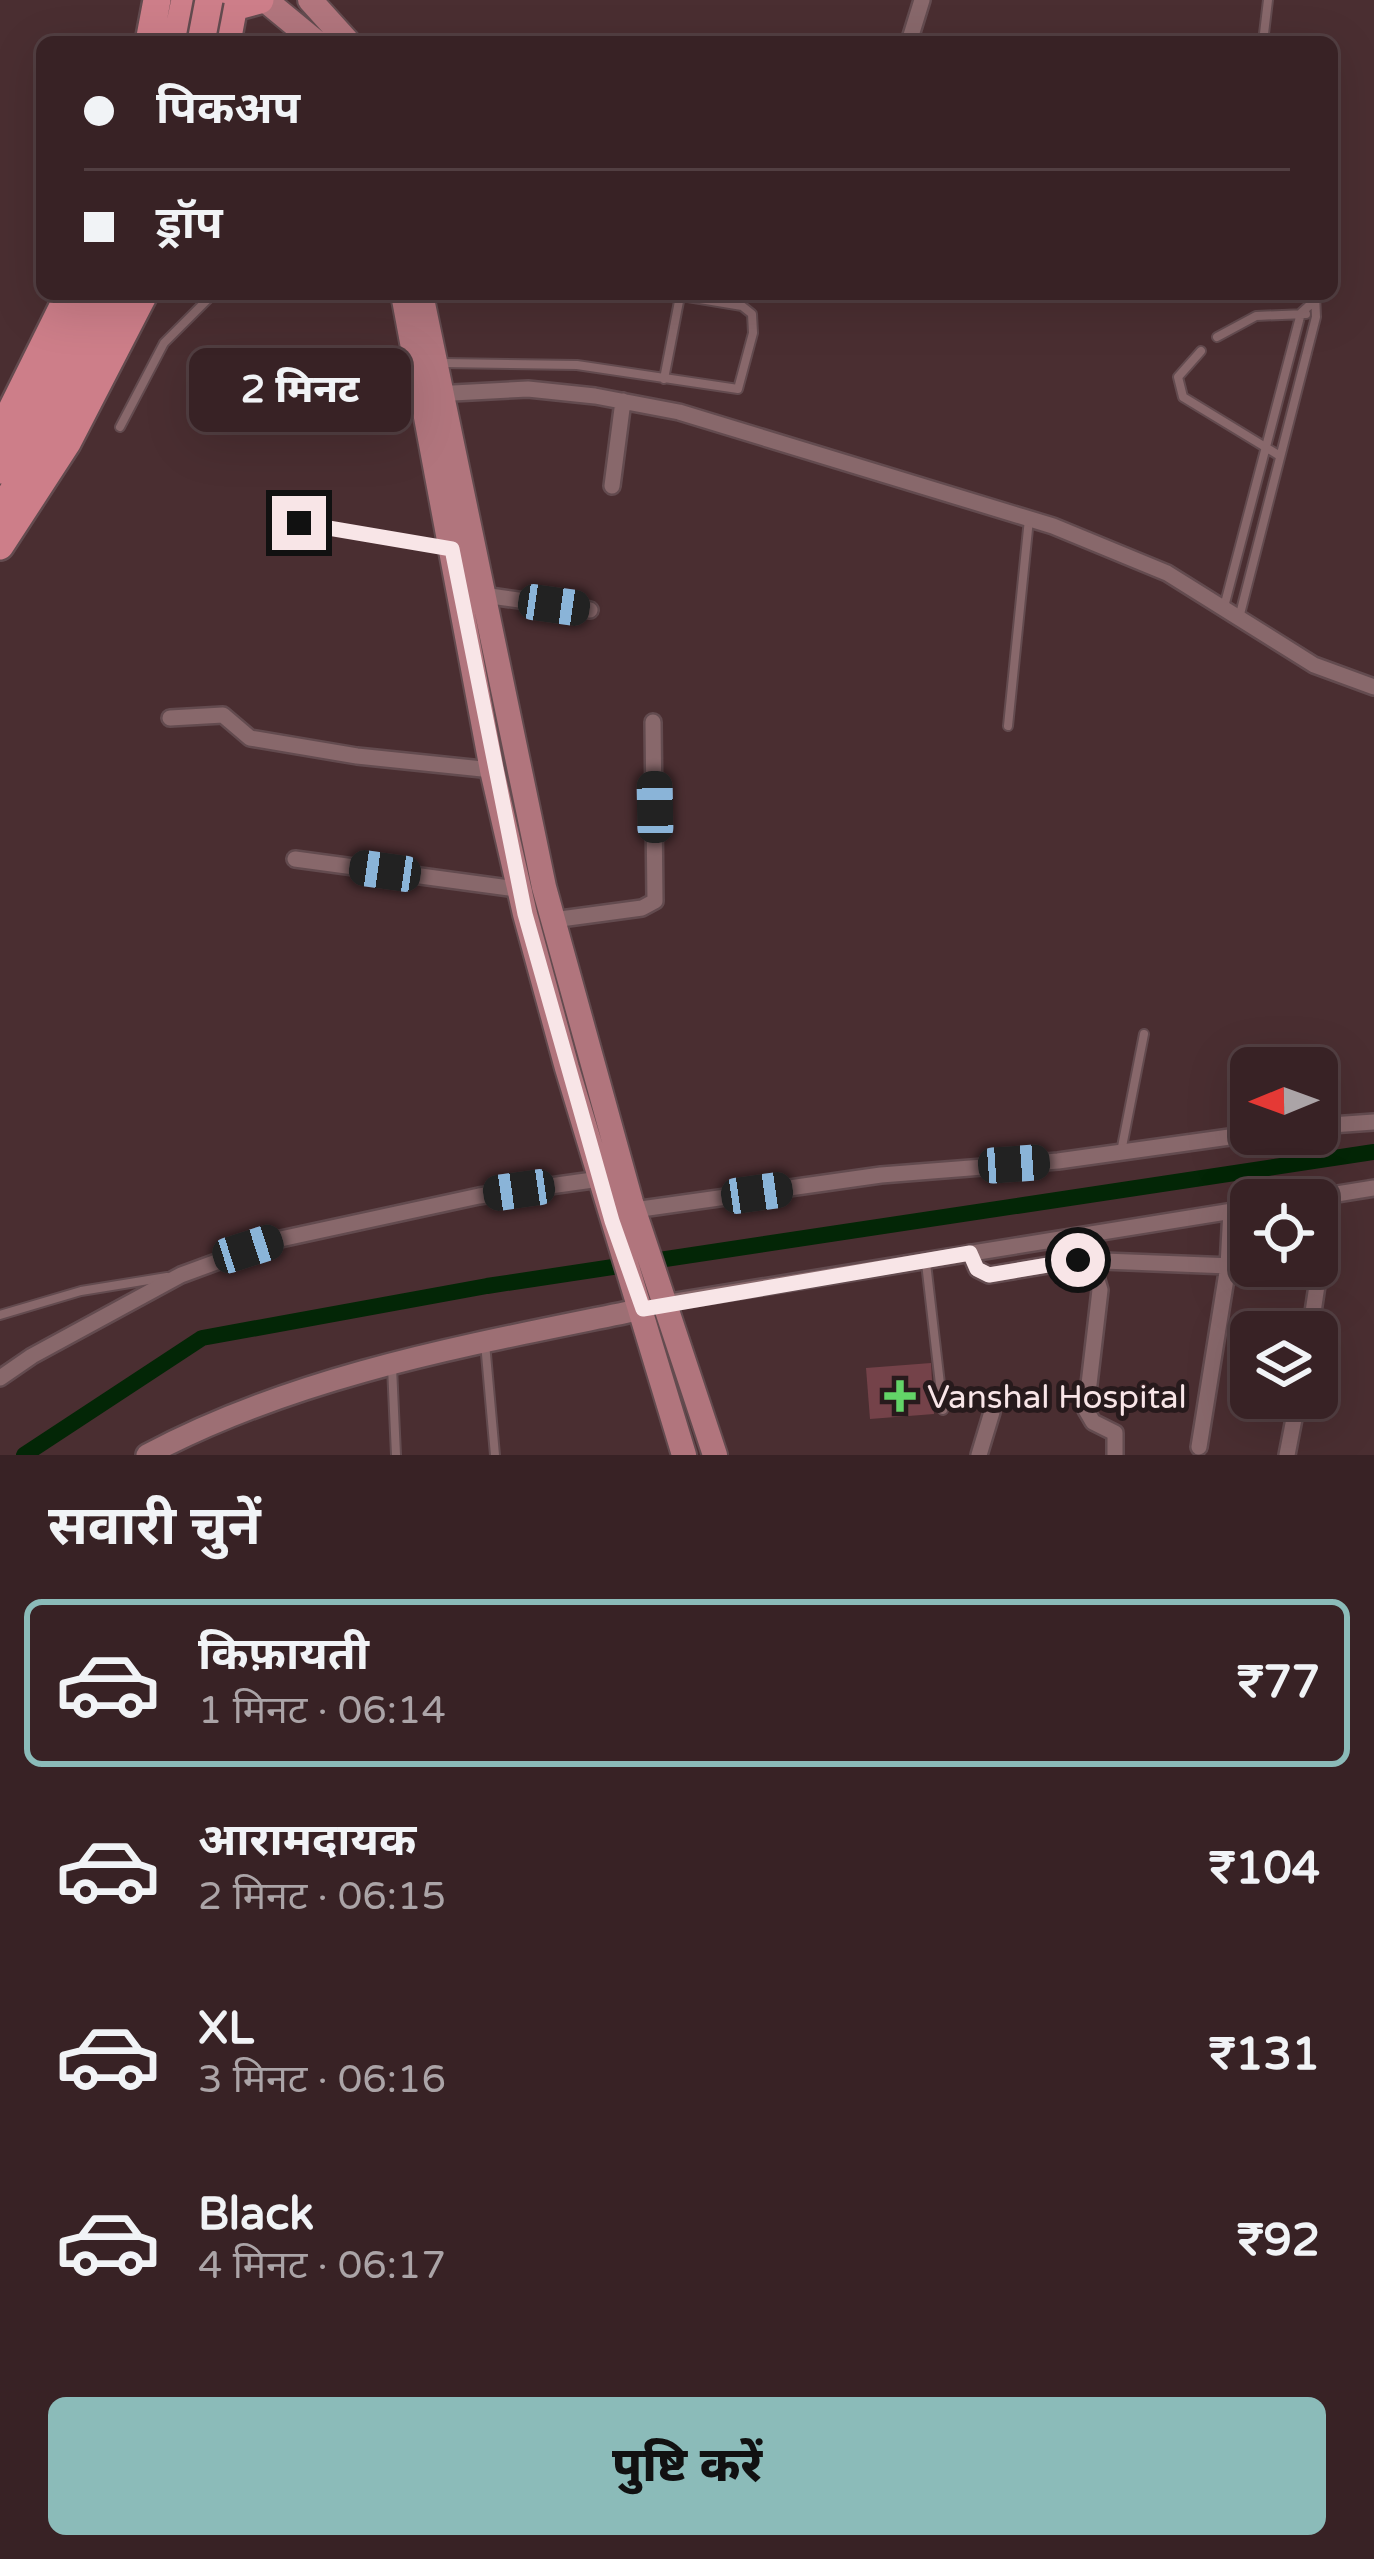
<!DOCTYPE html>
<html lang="hi">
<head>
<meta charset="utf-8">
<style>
  :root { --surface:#382225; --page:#432f32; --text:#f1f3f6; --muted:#aba4a7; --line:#523f42; --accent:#8bbbb9 }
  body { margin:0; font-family:"Varela Round","Noto Sans Devanagari",sans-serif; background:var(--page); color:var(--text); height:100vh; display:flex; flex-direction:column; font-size:45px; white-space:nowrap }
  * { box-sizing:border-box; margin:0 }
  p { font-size:39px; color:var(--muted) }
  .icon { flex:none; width:66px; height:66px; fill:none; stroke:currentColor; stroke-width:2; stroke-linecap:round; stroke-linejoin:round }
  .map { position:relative; height:1455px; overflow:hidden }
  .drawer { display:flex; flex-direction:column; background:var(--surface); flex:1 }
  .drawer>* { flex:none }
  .guide { position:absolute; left:36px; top:36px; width:1302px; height:264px; border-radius:18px; box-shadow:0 12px 48px #0002,0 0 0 3px var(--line); display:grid; align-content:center; height:264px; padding:0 48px; background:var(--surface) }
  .needle { width:78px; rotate:269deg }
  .buttons { position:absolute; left:1230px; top:1047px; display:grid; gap:24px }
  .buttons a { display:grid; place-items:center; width:108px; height:108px; border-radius:18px; background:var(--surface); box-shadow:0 12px 48px #0002,0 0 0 3px var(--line); font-size:60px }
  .end { position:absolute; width:54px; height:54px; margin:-27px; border:15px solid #f8e5e7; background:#111; box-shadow:0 0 0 6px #111 }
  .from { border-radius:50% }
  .bubble { position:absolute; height:84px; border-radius:18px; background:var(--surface); box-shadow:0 12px 48px #0002,0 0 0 3px var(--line); font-size:39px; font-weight:800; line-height:84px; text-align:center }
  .car { position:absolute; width:36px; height:72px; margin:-36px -18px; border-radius:15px; box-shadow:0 0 9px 3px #0007; background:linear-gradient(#222 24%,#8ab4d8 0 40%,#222 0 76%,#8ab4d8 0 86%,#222 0) }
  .guide b { display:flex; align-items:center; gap:42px; height:114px; font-size:45px }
  .guide b+b { border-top:3px solid var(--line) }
  .guide i { width:30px; height:30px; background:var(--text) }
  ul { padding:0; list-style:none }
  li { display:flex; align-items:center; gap:36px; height:168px; margin:0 24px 18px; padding:0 24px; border:6px solid transparent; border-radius:18px }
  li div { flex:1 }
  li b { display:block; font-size:45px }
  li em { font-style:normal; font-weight:800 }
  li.current { border-color:var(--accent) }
  li>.icon { width:108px; height:108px; stroke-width:1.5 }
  h2 { padding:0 48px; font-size:54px; line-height:144px }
  .cta { display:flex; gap:24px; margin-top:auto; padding:24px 48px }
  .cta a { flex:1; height:138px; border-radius:18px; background:var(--accent); color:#111; font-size:48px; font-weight:800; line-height:138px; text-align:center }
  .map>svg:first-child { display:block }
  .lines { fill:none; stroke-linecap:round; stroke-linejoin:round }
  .canal { stroke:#032606; stroke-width:16 }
  .building { fill:#744249 }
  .lane-casing { stroke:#634b4f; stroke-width:12 }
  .street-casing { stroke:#634b4f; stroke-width:20 }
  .secondary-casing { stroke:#634b4f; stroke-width:26 }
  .primary-casing { stroke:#634b4f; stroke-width:28 }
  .highway-casing { stroke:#634b4f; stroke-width:32 }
  .lane { stroke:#88686b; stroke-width:8 }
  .street { stroke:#88686b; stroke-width:15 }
  .secondary { stroke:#9d6f74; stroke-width:21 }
  .primary { stroke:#b1757d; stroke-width:24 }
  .highway { stroke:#cd7e89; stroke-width:27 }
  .highway-bridge-casing { stroke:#634b4f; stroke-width:32; stroke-linecap:butt }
  .highway-bridge { stroke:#cd7e89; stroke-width:27 }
  .route { stroke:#f8e5e7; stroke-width:15 }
  .poi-dot { fill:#63d468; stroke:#271a1c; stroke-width:4.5 }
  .labels { text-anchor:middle; stroke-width:10; stroke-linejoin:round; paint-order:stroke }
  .poi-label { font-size:33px; fill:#f8e5e7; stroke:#271a1c; text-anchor:start }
</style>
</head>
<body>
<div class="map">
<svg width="1374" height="1455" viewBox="0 0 1374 1455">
  <rect width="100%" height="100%" fill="#4a2e31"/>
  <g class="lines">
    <!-- canal -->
    <path class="canal" d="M24 1455 202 1338 487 1286 1374 1152"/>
  </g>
  <!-- building -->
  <path class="building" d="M931 1363 934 1414 870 1419 866 1368Z"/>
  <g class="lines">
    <defs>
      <path id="lane" d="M1263 42 1268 0
        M1217 337 1256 316 1306 314
        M1201 351 1178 377 1183 397 1280 456
        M442 363 577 365 738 389 753 333 752 314 742 306 670 294
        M664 379 680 296
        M120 427 164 343 213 294
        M299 523 444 548
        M1224 607 1301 313 1312 303
        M1239 618 1316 317 1315 294
        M1008 726 1029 519
        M1121 1152 1144 1034
        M926 1263 943 1410
        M0 1315 81 1291 167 1277
        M485 1343 495 1455
        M392 1367 396 1455"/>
      <path id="street" d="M909 42 922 0
        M434 394 528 389 595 396 679 412 1053 526 1167 573 1314 665 1374 687
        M612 486 623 401
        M483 595 590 610
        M170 718 223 715 250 738 357 756 492 770
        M295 859 524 890
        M553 920 642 908 655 901 653 722
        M1317 1126 1374 1122
        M1300 1200 1374 1188
        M634 1210 881 1175 1058 1161 1251 1134
        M970 1253 977 1269 989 1275 1078 1260 1307 1269 1318 1279 1310 1332
        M1091 1260 1100 1290 1086 1410 1093 1422 1115 1433V1455
        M657 1304 1251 1208
        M0 1378 32 1356 181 1275 276 1240 479 1196 600 1179
        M1199 1447 1228 1266 1231 1211
        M979 1455 992 1412
        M1287 1455 1298 1398"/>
      <path id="secondary" d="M147 1455C301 1373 474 1344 643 1309"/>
      <path id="primary" d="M265 0 316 42
        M310 0 348 42
        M403 294 492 770 525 914 567 1068 684 1455
        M421 294 544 887 631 1202 715 1455"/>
      <path id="highway" d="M194 0 234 7 260 0
        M149 42 157 0
        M176 42 185 0
        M227 42 235 0
        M0 433 69 294
        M0 470 35 415 93 294
        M0 513 86 366 118 294
        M0 546 67 443 144 294"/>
    </defs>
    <!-- lane casing -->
    <use href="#lane" class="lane-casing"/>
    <!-- street casing -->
    <use href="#street" class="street-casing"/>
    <!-- secondary casing -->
    <use href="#secondary" class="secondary-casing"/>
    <!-- primary casing -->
    <use href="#primary" class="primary-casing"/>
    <!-- highway casing -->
    <use href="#highway" class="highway-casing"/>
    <!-- lane -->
    <use href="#lane" class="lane"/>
    <!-- street -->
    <use href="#street" class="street"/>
    <!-- secondary -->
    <use href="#secondary" class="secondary"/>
    <!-- primary -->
    <use href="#primary" class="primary"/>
    <!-- highway -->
    <use href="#highway" class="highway"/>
    <defs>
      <path id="highway-bridge" d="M201 42 209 0"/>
    </defs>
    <!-- highway-bridge casing -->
    <use href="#highway-bridge" class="highway-bridge-casing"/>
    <!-- highway-bridge -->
    <use href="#highway-bridge" class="highway-bridge"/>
  </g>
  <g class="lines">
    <!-- route -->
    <path class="route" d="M299 523 452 549 525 914 612 1221 643 1309 970 1253 977 1269 989 1275 1078 1260"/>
  </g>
  <!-- markers -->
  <path class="poi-dot" d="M894 1378h12v12h12v12h-12v12h-12v-12h-12v-12h12z"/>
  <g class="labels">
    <!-- poi labels -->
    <g class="poi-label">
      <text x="927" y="1408">Vanshal Hospital</text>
    </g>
  </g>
</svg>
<div class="buttons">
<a><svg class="needle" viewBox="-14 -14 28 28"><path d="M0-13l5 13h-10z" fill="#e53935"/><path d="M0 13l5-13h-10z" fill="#aba4a7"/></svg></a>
<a><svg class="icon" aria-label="locate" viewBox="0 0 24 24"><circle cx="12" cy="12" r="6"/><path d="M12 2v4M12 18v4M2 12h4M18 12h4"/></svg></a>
<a><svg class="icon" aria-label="layers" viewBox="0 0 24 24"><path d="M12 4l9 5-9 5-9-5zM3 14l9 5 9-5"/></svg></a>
</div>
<i class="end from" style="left:1078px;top:1260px"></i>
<i class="end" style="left:299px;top:523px"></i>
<div class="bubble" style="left:189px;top:348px;width:222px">2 मिनट</div>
<i class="car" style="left:554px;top:605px;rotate:98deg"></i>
<i class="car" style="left:655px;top:807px;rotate:359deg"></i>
<i class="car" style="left:385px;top:871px;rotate:278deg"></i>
<i class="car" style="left:1014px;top:1164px;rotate:86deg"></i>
<i class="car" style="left:519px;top:1190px;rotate:262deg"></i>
<i class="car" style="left:757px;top:1193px;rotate:82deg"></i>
<i class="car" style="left:248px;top:1249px;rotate:72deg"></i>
<div class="guide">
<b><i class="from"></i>पिकअप</b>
<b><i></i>ड्रॉप</b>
</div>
</div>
<section class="drawer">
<h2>सवारी चुनें</h2>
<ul>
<li class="current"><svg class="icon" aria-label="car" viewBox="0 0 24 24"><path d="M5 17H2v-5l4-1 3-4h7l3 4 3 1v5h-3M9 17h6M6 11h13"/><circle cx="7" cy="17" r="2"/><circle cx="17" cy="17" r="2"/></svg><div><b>किफ़ायती</b><p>1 मिनट · 06:14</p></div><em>₹77</em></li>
<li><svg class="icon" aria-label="car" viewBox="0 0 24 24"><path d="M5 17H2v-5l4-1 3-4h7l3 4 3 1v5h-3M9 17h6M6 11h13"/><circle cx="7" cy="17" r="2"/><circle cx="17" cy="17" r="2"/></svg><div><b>आरामदायक</b><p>2 मिनट · 06:15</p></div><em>₹104</em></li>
<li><svg class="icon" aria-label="car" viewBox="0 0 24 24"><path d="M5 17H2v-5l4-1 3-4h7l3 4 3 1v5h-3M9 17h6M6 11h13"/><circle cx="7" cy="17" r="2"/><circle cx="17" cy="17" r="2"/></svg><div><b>XL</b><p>3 मिनट · 06:16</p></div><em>₹131</em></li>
<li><svg class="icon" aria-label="car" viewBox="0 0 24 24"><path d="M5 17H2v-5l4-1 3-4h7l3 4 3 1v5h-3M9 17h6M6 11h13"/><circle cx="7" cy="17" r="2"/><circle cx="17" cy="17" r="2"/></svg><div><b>Black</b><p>4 मिनट · 06:17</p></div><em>₹92</em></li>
</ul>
<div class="cta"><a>पुष्टि करें</a></div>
</section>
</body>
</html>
